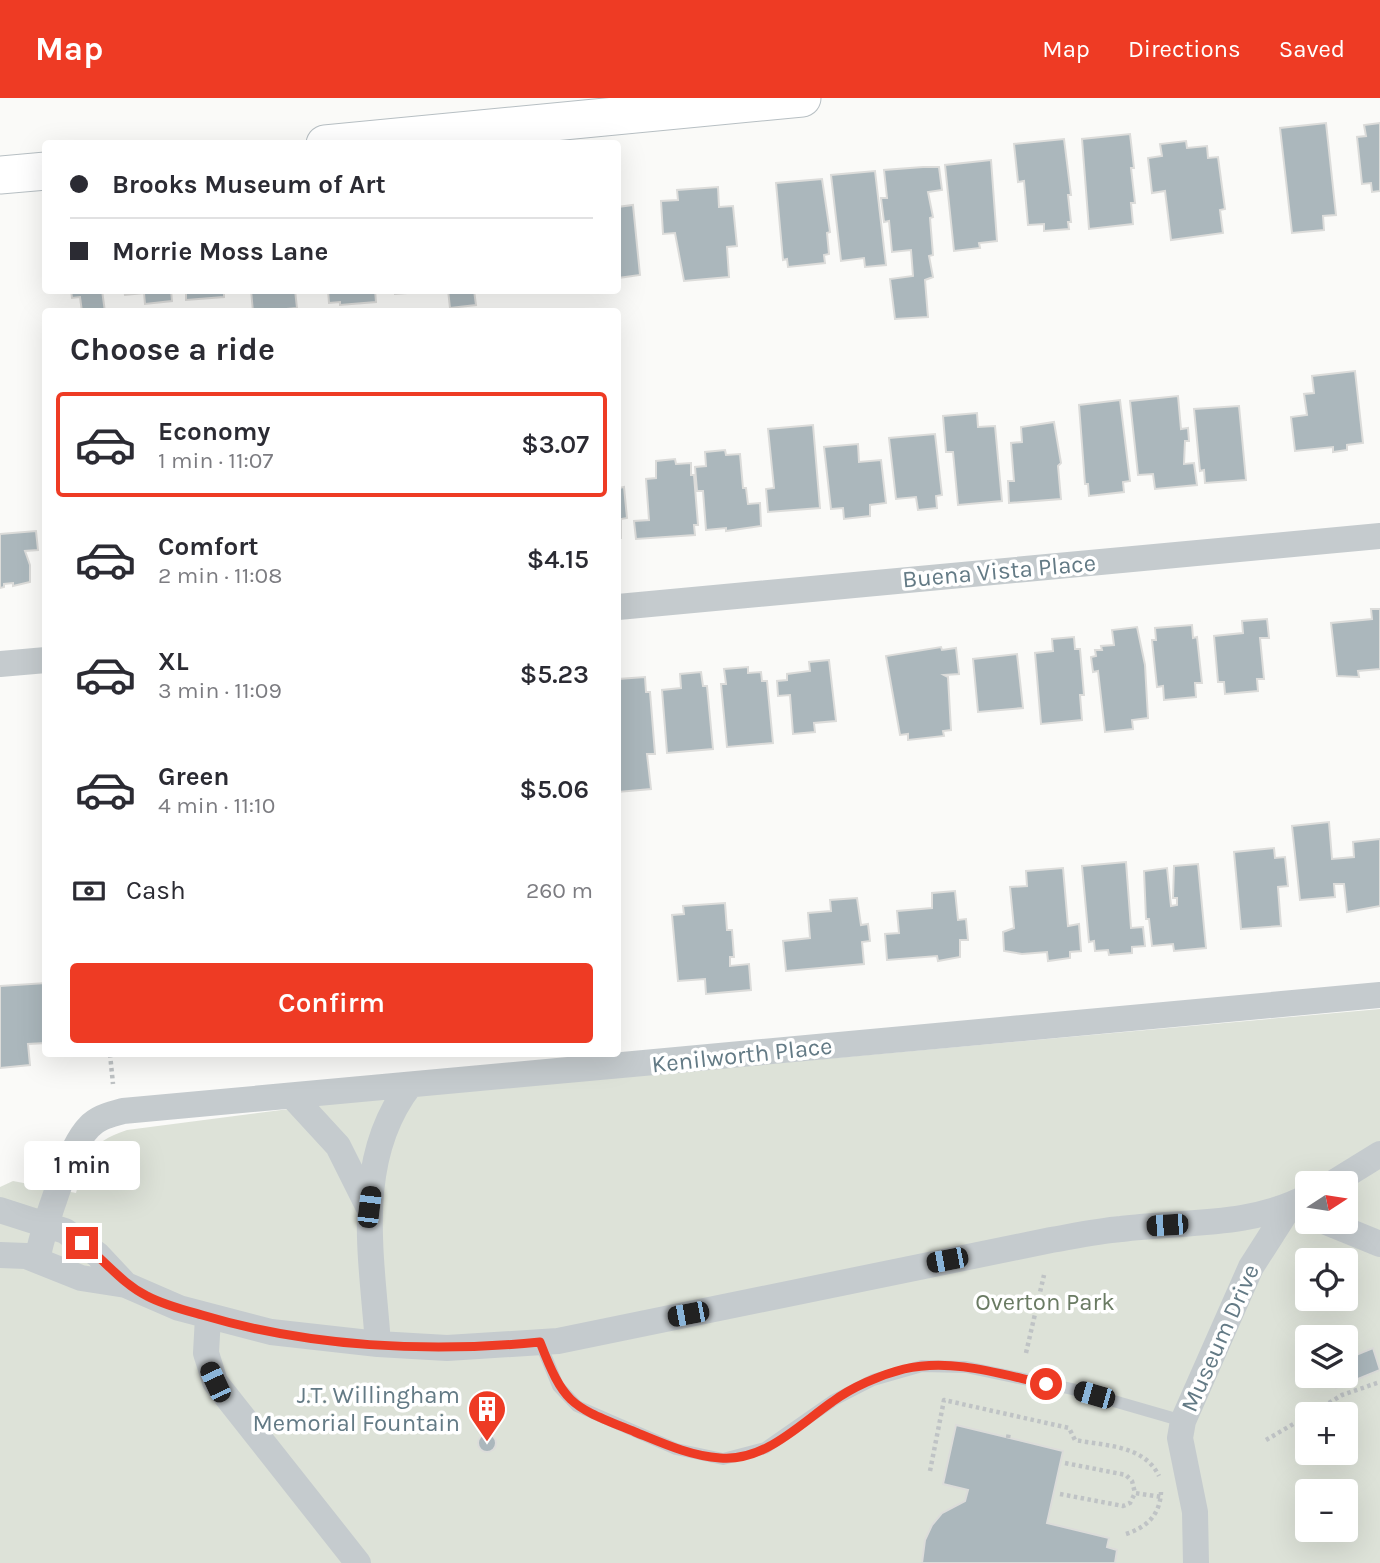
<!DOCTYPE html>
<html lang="en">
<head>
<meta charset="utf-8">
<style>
  :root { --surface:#fff; --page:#f7f7f7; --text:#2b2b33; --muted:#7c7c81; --line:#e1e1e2; --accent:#ee3b24 }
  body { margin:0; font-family:Karla,sans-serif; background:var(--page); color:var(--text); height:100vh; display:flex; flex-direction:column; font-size:26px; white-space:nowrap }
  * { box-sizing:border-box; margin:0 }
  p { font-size:23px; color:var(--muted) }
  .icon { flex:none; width:38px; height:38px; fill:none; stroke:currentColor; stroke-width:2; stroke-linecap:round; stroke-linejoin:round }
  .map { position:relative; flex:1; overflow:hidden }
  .panel { position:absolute; left:42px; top:210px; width:579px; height:749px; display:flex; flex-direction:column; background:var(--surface); border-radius:7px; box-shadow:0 7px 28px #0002 }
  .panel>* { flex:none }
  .guide { position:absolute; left:42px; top:42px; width:579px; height:154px; border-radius:7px; box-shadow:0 7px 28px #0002; display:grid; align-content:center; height:154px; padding:0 28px; background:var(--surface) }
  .needle { width:46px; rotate:78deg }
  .tools { position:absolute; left:1295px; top:1073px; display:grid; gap:14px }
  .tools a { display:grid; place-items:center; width:63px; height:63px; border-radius:7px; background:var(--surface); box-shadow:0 7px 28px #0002; font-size:35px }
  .end { position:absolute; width:32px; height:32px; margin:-16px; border:9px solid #ee3b24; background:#fff; box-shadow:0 0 0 4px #fff }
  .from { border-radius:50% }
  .bubble { position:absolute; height:49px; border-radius:7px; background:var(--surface); box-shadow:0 7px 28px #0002; font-size:23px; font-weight:600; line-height:49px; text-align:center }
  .car { position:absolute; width:21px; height:42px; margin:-21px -10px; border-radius:9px; box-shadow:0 0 5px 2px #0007; background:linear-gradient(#222 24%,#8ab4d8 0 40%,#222 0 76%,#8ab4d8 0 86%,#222 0) }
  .guide b { display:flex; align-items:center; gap:24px; height:66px; font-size:26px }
  .guide b+b { border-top:2px solid var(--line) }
  .guide i { width:18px; height:18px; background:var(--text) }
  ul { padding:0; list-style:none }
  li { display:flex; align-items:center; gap:21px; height:105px; margin:0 14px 10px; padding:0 14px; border:4px solid transparent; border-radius:7px }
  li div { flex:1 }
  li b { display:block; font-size:26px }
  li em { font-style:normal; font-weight:600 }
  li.selected { border-color:var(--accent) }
  li>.icon { width:63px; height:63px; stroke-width:1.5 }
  h2 { padding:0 28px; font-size:32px; line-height:84px }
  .pay { display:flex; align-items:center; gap:18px; height:77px; padding:0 28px; font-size:26px }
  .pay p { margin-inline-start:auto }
  .action { display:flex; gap:14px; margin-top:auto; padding:14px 28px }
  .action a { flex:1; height:80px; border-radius:7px; background:var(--accent); color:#fff; font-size:28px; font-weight:600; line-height:80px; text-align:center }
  header { display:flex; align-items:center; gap:42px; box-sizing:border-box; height:98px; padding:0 35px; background:var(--accent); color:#fff }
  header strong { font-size:33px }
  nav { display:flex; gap:38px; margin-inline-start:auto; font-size:24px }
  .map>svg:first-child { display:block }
  .green { fill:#dde2d8; fill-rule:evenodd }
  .building { fill:#abb7bc; stroke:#dcdcda; stroke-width:2 }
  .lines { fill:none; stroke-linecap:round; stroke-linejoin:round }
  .secondary-casing { stroke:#b7bfc3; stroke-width:39 }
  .path { stroke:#bfc3c5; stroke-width:4.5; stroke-dasharray:3.5 3.5; stroke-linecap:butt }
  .lane { stroke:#c5cbce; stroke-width:12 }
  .street { stroke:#c5cbce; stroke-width:26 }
  .secondary { stroke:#fff; stroke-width:37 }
  .route { stroke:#ee3b24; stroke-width:9 }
  .labels { text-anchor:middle; stroke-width:7; stroke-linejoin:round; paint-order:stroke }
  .street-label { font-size:24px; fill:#637a85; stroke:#fff }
  .park-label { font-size:24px; fill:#6a7b63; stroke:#fff }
  .poi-label { font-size:24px; fill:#637a85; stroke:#fff; text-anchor:end }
</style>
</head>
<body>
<header>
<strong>Map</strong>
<nav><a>Map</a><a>Directions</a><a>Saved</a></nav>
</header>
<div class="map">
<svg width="1380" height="1465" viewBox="0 0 1380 1465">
  <rect width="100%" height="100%" fill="#fafaf8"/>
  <!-- green -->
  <path class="green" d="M1380 911V1465H0V1089L13 1083 76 1095C87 1058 88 1045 127 1032L343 1004ZM1307 1085H1346V1124H1307ZM1307 1162H1346V1200H1307ZM1307 1239H1346V1278H1307ZM1307 1316H1346V1354H1307ZM1307 1393H1346V1432H1307Z"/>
  <!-- building -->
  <path class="building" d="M1326 25 1336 117 1323 118 1324 132 1292 135 1280 30Z
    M1380 25V93L1372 94 1371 85 1362 86 1357 39 1366 38 1364 27Z
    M1130 36 1134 70H1131L1135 105H1131L1133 126 1089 131 1082 41Z
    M1064 41 1071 97H1068L1071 124H1068L1069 131 1044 133V126L1028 127 1024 83 1018 84 1014 46Z
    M1186 43 1187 50 1207 48 1208 60 1218 59 1225 111 1220 112 1223 135 1171 142 1165 93 1152 95 1148 60 1162 58 1160 46Z
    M991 62 997 143 979 145 980 150 954 153 945 67Z
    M923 69H939L942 92 928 94 933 119 930 120 933 157 929 158 933 179 925 182 928 219 895 221 890 181 913 178 911 152 892 154 889 123 884 124 881 100H887L884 72Z
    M875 73 886 167 865 169 864 160 841 163 831 77Z
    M822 81 830 134 827 135 829 156 824 157 825 165 788 169 787 161 783 162 776 85Z
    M718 89 719 109 733 108 737 148 727 149 729 179 684 183 675 135 663 136 661 103 678 102 677 92Z
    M633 107 640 177 618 180V109Z
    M71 192H102L105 214H82L80 199 72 200Z
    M124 192H171L172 203 145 206 144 195 125 197Z
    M186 192H224V199L186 202Z
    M251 192H295L297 210 253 214Z
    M328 192H375L376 204 340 207V204L329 205Z
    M395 192H433V193L395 196Z
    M448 192H474L476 207 450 210Z
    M1355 273 1363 345 1347 347V352L1333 354V349L1295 353 1291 319 1307 317 1304 296 1314 295 1312 278Z
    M1178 298 1181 331 1188 330 1189 343H1185L1184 366 1194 365 1197 387 1155 391 1153 376 1138 377 1130 303Z
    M1120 302 1130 383 1123 384 1124 394 1089 398 1088 386H1085L1079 307Z
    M1239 308 1246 382 1205 385 1204 372 1200 373 1194 311Z
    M977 315 978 329 995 328 1002 403 958 407 953 354H946L943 318Z
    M1054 324 1061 365 1058 368 1061 401 1009 405 1008 383H1014L1011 345 1022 344 1021 329Z
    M813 327 820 410 768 414 766 391 774 390 768 331Z
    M935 336 942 397 936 398 937 410 918 412 916 399 896 401 889 340Z
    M858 346 859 364 881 362 886 405 870 407V418L844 421 843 410 831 411 824 349Z
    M725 352 726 357 740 356 743 390H746L748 406 760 405 761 428 726 433V430L706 432 703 393H697L695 369 706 368 705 354Z
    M675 361 676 366 691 365V377H694L698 427H694L695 437 636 441 634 423 649 422 646 381 656 380V363Z
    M618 377 619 390 624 389 627 420 621 421V440H618Z
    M36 433 38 452 25 453 30 467V484L13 488V485L4 486V489L0 490V436Z
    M1371 511H1380V571L1358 573 1359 579 1337 578 1331 525 1372 521Z
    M1267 521 1269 540H1260L1264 581H1257L1258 593 1225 596 1224 584H1218L1214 538 1243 535 1242 523Z
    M1192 527 1193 540 1197 539 1202 585H1195L1196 599 1164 602 1163 588 1157 589 1152 542H1156L1155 530Z
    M1137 529 1145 567 1148 620 1132 622 1133 631 1105 634 1098 573 1093 574 1091 559 1096 558 1095 552H1102L1101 548 1114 547 1112 532Z
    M1074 539 1075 551H1080L1084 597H1080L1082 622 1041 626 1035 555 1053 553 1052 541Z
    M941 549 942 552 956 550 959 576 944 577 948 579 951 632 943 633 944 638 908 642V636L900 637 886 558Z
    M1017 556 1023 610 978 614 973 561Z
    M829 562 836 623 814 625 815 634 793 636 790 597 778 598 777 583 787 582V576L810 573 809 564Z
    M748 569V575L761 574 762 583H767L773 645 727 649 721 586H726L724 571Z
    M701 574 703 588H707L713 651 667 655 662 592 681 590 680 576Z
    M645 579 646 594H650L655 656H647L651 691 618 694V581Z
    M1329 724 1332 761 1354 759 1353 744 1380 741V808L1347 814 1344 786H1334L1335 799 1300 802 1292 728Z
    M1274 750 1275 760 1285 759 1288 788 1278 789 1281 828 1241 831 1234 754Z
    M1126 764 1131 830 1143 829 1145 848 1132 849V855L1109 857 1108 852 1095 853 1094 843 1089 844 1082 768Z
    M1198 766 1206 850 1174 853 1173 846 1152 848 1149 821H1146L1144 773 1167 770 1171 808 1177 807V800H1173L1174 768Z
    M1063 770 1068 828 1079 826 1081 853 1070 854V860L1048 863 1047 854 1022 856 1004 853 1003 834 1014 830 1010 789 1027 788 1026 773Z
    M955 793 958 822 966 821 968 842H960V859L938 863 937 858 887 862 885 836 899 835 897 813 932 810V795Z
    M857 800 861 827 868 826 870 843 862 844 864 866 786 873 783 843 810 840 808 815 831 813 830 802Z
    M725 805 727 832H732L734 859H730V868L749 866 751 892 706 896 705 881 678 883 672 817 684 816 683 808Z
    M46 885V945L28 946 30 967 0 970V888Z
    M1373 1250 1380 1272 1336 1290 1331 1278H1346V1261Z
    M956 1327 1063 1353 1047 1425 1109 1440 1107 1449 1117 1452 1115 1465H922L925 1442 932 1427 942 1415 965 1403 968 1392 943 1386Z
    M478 1345a9 9 0 1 1 18 0a9 9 0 1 1-18 0Z"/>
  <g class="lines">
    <defs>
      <path id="secondary" d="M325 46 802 0
        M0 77 46 73"/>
    </defs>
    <!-- secondary casing -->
    <use href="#secondary" class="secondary-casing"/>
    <!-- path -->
    <path class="path" d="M110 956 113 986
      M1026 1255 1044 1177
      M1311 1316 1342 1297 1380 1284
      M1008 1340 1009 1334
      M1266 1342 1307 1318
      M1065 1365 1126 1377 1132 1383 1135 1395 1161 1399
      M930 1373 944 1302 1069 1330 1075 1342C1106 1348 1144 1347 1159 1378
      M1060 1396 1123 1408 1130 1405 1135 1395
      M1126 1436C1147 1429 1160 1417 1161 1394"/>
    <!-- lane -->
    <path class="lane" d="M540 1244 558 1288 577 1308 676 1351 723 1361 765 1350 834 1302 873 1282 922 1268 966 1269 1072 1291 1183 1323"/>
    <!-- street -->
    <path class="street" d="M618 509 1380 438
      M0 566 46 562
      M292 998 338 1048 368 1108
      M1333 1085 1380 1056
      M0 1112 65 1133 98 1157 126 1187 179 1210 271 1234 378 1246 447 1250 558 1243 1051 1142C1074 1138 1098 1133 1121 1131 1183 1123 1251 1129 1307 1099
      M1326 1124 1380 1146
      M0 1157 26 1158 81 1180 126 1187
      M37 1161C44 1130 68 1050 89 1029 98 1019 110 1017 123 1013L1380 897
      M208 1219 206 1255 215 1284 358 1465
      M378 1246C372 1159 352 1062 410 987
      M1196 1465 1195 1414 1180 1340 1183 1323 1251 1169 1290 1108"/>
    <!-- secondary -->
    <use href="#secondary" class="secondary"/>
  </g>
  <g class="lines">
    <!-- route -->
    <path class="route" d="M82 1145C105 1162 121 1185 147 1198 164 1207 184 1212 202 1217 309 1249 429 1255 540 1244 565 1309 572 1308 635 1334 662 1345 690 1358 720 1360 764 1364 799 1327 832 1304 852 1289 880 1277 904 1271 952 1260 1000 1276 1046 1286"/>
  </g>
  <!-- icons -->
  <defs>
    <symbol id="building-pin" viewBox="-11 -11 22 30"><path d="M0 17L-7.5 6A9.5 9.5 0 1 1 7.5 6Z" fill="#ee3b24" stroke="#fff"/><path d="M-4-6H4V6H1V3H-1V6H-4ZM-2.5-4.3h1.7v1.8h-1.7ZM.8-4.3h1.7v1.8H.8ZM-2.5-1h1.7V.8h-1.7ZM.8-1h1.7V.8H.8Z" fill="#fff"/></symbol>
  </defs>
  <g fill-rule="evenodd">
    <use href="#building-pin" x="465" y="1289" width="44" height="60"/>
  </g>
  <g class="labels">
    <!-- street labels -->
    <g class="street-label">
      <text transform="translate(999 473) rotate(-5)" y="8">Buena Vista Place</text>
      <text transform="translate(742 957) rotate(-6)" y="8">Kenilworth Place</text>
      <text transform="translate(1220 1240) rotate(-66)" y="8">Museum Drive</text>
    </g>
    <!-- park labels -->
    <g class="park-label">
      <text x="1045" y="1212">Overton Park</text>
    </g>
    <!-- poi labels -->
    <g class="poi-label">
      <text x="460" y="1305">J.T. Willingham<tspan x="460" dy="28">Memorial Fountain</tspan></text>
    </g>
  </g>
</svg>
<div class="tools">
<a><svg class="needle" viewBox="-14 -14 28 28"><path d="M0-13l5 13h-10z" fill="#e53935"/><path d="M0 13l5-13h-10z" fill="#7c7c81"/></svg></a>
<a><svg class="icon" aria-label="locate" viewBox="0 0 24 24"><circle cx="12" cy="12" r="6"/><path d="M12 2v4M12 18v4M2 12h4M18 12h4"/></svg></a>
<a><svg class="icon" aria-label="layers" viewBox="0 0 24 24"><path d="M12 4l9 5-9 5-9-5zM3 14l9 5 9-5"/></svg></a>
<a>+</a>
<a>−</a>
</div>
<i class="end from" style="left:1046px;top:1286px"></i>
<i class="end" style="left:82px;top:1145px"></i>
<div class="bubble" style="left:24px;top:1043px;width:116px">1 min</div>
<i class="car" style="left:369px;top:1109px;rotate:7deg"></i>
<i class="car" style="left:1167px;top:1127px;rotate:266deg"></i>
<i class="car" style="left:947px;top:1162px;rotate:259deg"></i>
<i class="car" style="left:688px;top:1216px;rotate:259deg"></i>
<i class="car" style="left:215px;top:1284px;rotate:335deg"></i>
<i class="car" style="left:1094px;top:1297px;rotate:286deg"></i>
<div class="guide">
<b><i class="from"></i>Brooks Museum of Art</b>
<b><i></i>Morrie Moss Lane</b>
</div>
<section class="panel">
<h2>Choose a ride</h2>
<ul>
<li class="selected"><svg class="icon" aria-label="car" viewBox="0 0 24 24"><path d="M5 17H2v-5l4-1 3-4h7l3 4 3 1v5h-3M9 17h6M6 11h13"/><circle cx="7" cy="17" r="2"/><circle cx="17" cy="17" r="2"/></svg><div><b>Economy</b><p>1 min · 11:07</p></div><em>$3.07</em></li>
<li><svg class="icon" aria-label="car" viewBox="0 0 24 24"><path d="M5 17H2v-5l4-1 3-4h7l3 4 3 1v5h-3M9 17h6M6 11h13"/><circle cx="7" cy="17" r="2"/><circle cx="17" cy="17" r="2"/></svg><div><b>Comfort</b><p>2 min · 11:08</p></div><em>$4.15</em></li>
<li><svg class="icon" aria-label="car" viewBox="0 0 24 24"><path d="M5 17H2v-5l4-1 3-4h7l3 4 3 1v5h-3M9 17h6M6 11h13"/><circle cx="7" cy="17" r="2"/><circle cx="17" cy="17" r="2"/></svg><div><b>XL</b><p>3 min · 11:09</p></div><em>$5.23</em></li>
<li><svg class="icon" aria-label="car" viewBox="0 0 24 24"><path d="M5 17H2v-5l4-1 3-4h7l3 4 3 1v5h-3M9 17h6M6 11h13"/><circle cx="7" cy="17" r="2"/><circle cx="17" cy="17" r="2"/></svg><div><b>Green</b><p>4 min · 11:10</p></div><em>$5.06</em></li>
</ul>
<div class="pay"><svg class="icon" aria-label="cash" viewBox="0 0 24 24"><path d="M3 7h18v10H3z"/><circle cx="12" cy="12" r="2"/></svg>Cash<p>260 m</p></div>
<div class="action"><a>Confirm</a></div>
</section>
</div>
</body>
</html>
